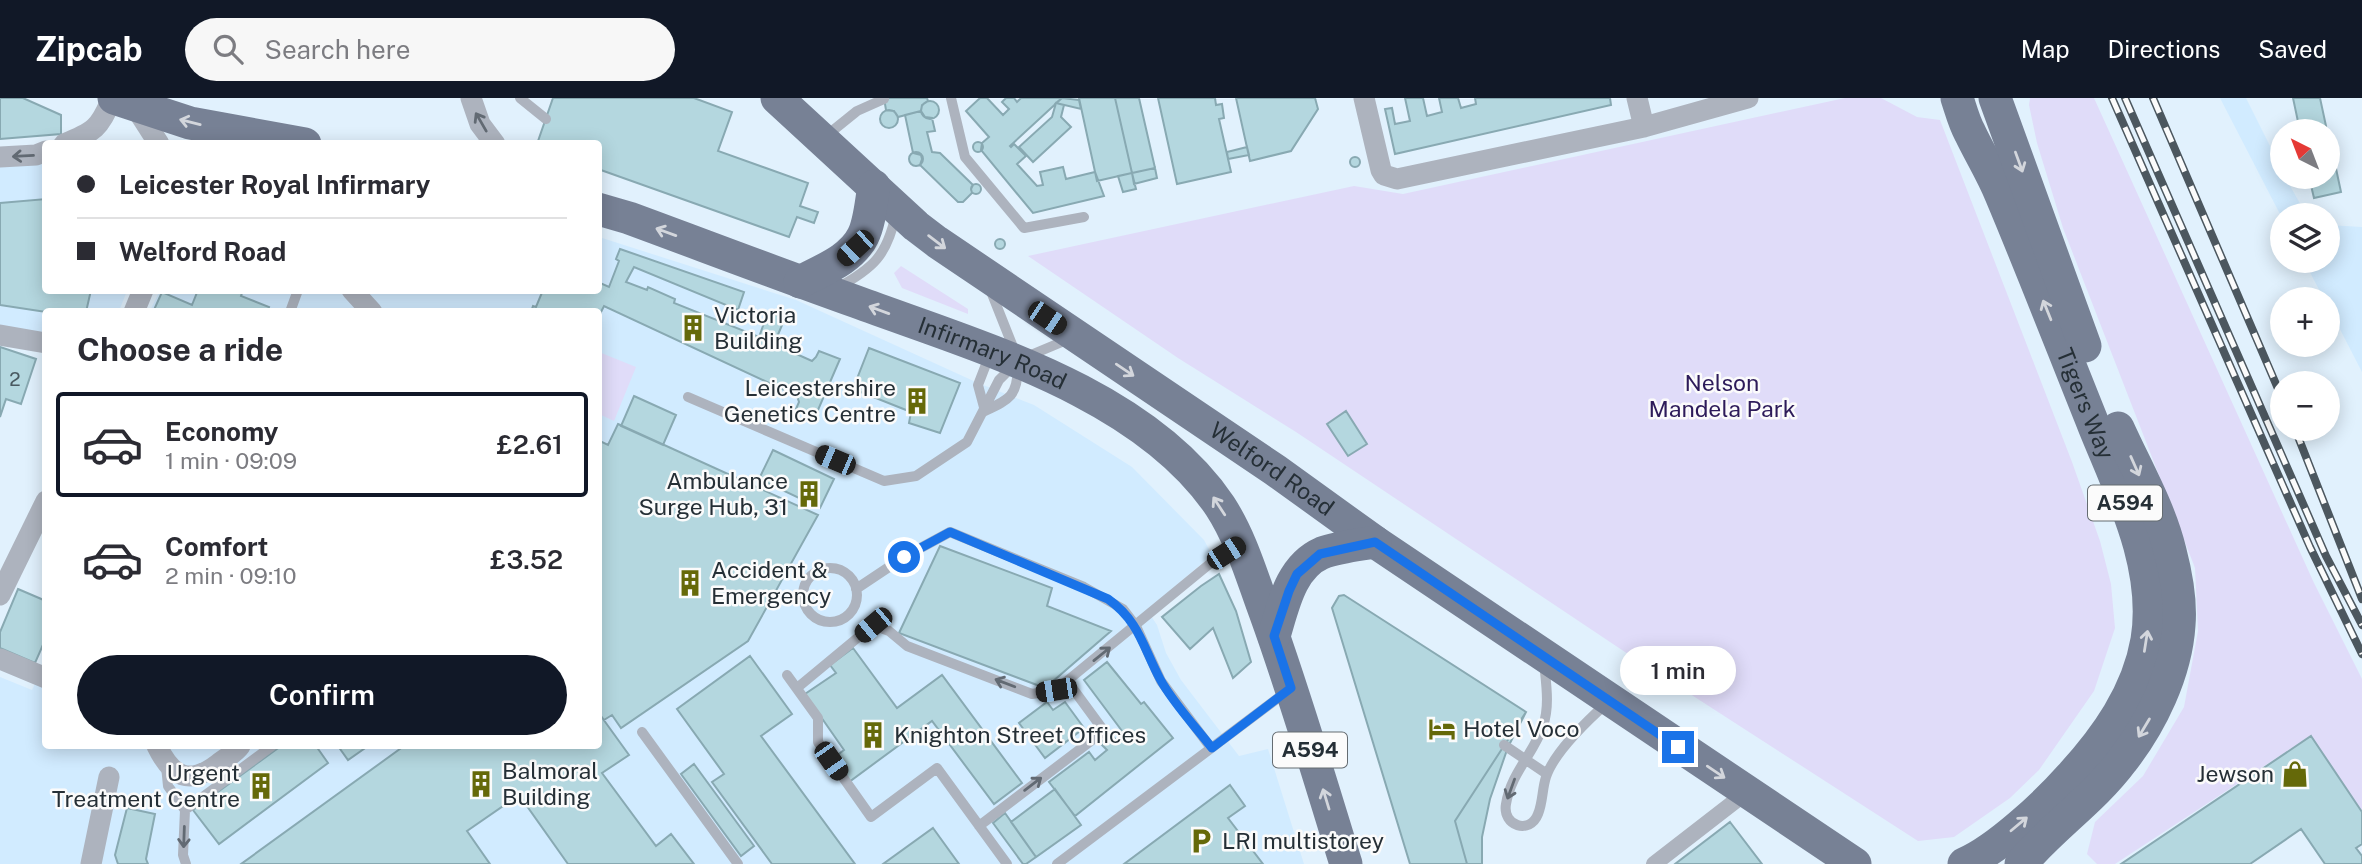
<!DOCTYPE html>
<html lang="en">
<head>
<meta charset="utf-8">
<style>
  :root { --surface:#fff; --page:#f7f7f7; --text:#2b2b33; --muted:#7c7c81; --line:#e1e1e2; --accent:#111827 }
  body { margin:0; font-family:"Public Sans",sans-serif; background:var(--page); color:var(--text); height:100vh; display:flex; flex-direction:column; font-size:26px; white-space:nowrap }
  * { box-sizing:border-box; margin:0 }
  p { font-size:23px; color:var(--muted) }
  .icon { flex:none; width:38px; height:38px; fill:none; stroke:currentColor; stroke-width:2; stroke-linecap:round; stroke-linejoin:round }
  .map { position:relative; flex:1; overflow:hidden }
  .drawer { position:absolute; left:42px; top:210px; width:560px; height:441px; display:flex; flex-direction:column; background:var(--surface); border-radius:7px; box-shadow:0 4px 18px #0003 }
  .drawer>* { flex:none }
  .hud { position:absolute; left:42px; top:42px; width:560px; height:154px; border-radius:7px; box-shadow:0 4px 18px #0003; display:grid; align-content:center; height:154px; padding:0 35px; background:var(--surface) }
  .needle { width:46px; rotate:318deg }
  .controls { position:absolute; left:2270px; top:21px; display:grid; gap:14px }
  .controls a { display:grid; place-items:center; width:70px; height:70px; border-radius:50%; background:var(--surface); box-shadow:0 4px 18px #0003; font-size:35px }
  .end { position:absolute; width:32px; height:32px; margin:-16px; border:9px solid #1a73e8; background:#fff; box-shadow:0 0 0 4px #fff }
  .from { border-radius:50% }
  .bubble { position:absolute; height:49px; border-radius:24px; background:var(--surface); box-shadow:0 4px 18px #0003; font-size:23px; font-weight:600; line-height:49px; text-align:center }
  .car { position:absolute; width:21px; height:42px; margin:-21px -10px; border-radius:9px; box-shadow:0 0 5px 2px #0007; background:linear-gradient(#222 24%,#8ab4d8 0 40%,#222 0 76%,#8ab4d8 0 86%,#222 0) }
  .hud b { display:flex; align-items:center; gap:24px; height:66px; font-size:26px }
  .hud b+b { border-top:2px solid var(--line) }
  .hud i { width:18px; height:18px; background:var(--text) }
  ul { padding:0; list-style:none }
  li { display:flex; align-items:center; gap:21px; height:105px; margin:0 14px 10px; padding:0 21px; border:4px solid transparent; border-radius:7px }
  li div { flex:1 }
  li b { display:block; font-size:26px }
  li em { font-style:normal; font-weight:600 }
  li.selected { border-color:var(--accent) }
  li>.icon { width:63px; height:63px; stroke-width:1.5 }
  h2 { padding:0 35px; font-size:32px; line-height:84px }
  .primary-button { display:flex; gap:14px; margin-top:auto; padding:14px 35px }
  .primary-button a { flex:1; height:80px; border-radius:42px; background:var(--accent); color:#fff; font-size:28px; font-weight:600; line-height:80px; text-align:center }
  header { display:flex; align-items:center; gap:42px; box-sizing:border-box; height:98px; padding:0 35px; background:var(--accent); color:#fff }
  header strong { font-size:33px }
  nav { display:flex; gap:38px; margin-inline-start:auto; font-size:24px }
  .search { width:490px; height:63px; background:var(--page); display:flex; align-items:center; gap:18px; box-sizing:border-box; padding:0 24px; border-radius:38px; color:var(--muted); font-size:26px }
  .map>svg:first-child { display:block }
  .built { fill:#d1ebff }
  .green { fill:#e0dcf9 }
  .building { fill:#b4d7df; stroke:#88a9b2; stroke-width:2 }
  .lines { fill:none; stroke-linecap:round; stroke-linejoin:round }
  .service { stroke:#adb3be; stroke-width:10 }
  .pedestrian { stroke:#adb3be; stroke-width:16 }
  .minor { stroke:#adb3be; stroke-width:21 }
  .primary { stroke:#778195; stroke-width:33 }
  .rail-casing { stroke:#4c575f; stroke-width:8 }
  .rail { stroke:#fbfbfb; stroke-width:5; stroke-dasharray:16; stroke-linecap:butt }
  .oneway { stroke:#d3d6dc }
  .oneway2 { stroke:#626a73 }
  .route { stroke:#1a73e8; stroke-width:9 }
  .labels { text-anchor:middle; stroke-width:5; stroke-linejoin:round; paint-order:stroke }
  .number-label { font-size:19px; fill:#495960 }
  .shield { fill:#fbfbfb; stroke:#656c71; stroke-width:2 }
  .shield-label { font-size:21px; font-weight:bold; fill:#252f36 }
  .poi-label { font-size:23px; fill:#252f36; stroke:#fbfbfb; text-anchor:start }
  .street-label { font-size:23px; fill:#252f36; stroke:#fbfbfb }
  .park-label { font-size:23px; fill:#2d1b5a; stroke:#fbfbfb }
</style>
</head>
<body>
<header>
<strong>Zipcab</strong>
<div class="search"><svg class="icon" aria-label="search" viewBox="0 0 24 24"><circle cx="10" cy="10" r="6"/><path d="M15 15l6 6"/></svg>Search here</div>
<nav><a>Map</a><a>Directions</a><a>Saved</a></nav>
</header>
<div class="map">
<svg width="2362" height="766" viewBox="0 0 2362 766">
  <rect width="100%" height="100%" fill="#e1f1fd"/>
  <!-- built -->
  <path class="built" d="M2220 0H2246L2282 72V79H2285L2302 109 2313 117H2282V120Z
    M45 60 46 192 127 193 119 213 46 214 45 236 0 232V67Z
    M2328 127 2362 129V274L2328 208V201H2324L2304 163H2328Z
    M599 139 796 202 978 285 1034 307 1132 369 1204 442 1212 457 1147 512 1157 527 1166 555 1181 582 1239 658 1268 651 1304 766H0V579L32 592 45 565 46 648H598V214L150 213 160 192H598Z"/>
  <!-- green -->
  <path class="green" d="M1845 0H1881L1917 19 1940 22 2072 364 2100 443 2111 486 2115 530 2094 593 2039 672 2010 700 1954 739 1918 743 1625 554 1296 334 1178 260 1028 158 1354 88 1403 96Z
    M2030 0H2094L2314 485 2362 581V714L2310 638 2115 766H2097L2087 756 2095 724 2143 678 2184 609 2198 533 2195 470 2063 130 2037 45 2029 7Z
    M901 168 968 211V216L902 190 894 175Z
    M599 254 636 269 614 323 599 316Z"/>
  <!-- building -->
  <path class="building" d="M0 0H23L61 17V36L0 41Z
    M553 0H694L732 14 718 53 808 85 800 108 818 114 814 125 797 119 789 139 598 71V46H537Z
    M884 0H927L928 3 922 7 921 13 898 19 894 13 886 12Z
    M980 0H987L1003 17 1009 11 1002 4 1006 0H1014L1017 4 1021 0H1062L1010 48 1011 49 1014 46 1026 58 1017 66 1037 88 1043 87 1040 74 1063 69 1066 81 1095 74 1104 98 1033 115 981 52 982 45 989 39 966 13Z
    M1062 0 1079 2 1081 11 1056 5Z
    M1079 0H1115L1132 75 1097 83Z
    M1115 0H1139L1155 70 1132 75Z
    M1158 0H1215L1216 7 1222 6 1224 20 1219 21 1231 74 1177 86Z
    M1236 0H1315L1318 11 1291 53 1250 63Z
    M1405 0H1423L1427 18 1442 14 1439 0H1458L1461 10 1476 6 1475 0H1610L1611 7 1395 56 1385 11 1392 10 1395 26 1410 23Z
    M2293 0H2320L2326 28 2300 33Z
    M921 12a9 9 0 1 1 18 0a9 9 0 1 1-18 0Z
    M1056 5 1064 7 1061 19 1071 29 1033 64 1019 49 1052 19Z
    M880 21a9 9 0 1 1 18 0a9 9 0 1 1-18 0Z
    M921 13 925 19 932 20 935 33 927 34 932 54 940 55 973 87 971 91 972 95 963 104H958L920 67 922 61 921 57 913 55 905 17Z
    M2328 33 2341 94 2314 100 2309 79H2328Z
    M973 49a5 5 0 1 1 10 0a5 5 0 1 1-10 0Z
    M1247 49 1249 57 1228 61 1227 54Z
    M909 61a7 7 0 1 1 14 0a7 7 0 1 1-14 0Z
    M1350 64a5 5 0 1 1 10 0a5 5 0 1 1-10 0Z
    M1155 70 1157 80 1134 86 1132 75Z
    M1132 75 1136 91 1123 94 1118 78Z
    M971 91a5 5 0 1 1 10 0a5 5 0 1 1-10 0Z
    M46 101V192H91L86 214H46L0 207V105Z
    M995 146a5 5 0 1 1 10 0a5 5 0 1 1-10 0Z
    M620 151 744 194 738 212 634 169 626 184 647 192 648 189 675 201 674 205 759 239 768 214 785 220 774 246 812 263 816 259 819 253 840 261 815 319 796 311 799 304 797 298 604 208 598 220V214H531L533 208 536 209 543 192H598V184L609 189 619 163 616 161Z
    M198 192H243L241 198 269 209 267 214H153L162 194 192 207Z
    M0 249 36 261 21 306 6 301 0 319Z
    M869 250 960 285 940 335 909 325 911 314 853 291Z
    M634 298 676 317 663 347 621 328Z
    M1346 313 1367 346 1348 358 1327 326Z
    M618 326 818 417 748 543 621 630 612 617 604 622 598 614V342L608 347Z
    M773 352 834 381 820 410 759 381Z
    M940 448 1052 490 1047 508 1111 533 1045 590 899 535Z
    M1219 476 1236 513 1251 564 1233 580 1213 530 1190 551 1162 519 1201 488Z
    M18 491 46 503V540L35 565 0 550V534Z
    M1344 497 1526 614 1455 723 1467 766H1410L1332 510 1339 498Z
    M853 550 897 610 942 577 1022 685 994 706 932 623 849 684 832 661 844 652 805 596 836 575 830 567Z
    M750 558 792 616 761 638 855 766H772L712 684 724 676 677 611Z
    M1107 564 1141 606 1144 604 1173 640 1075 718 1049 684 1089 654 1095 662 1107 652 1100 645 1111 636 1117 643 1125 637 1084 582Z
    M1047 604 1053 612 1065 604 1084 630 1045 660 1019 625Z
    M598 614 629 657 602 675 656 748 671 736 694 766H568L519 697 467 733 490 766H241L404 648H598Z
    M1526 614 1508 649 1490 701 1482 739V766H1467L1455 723Z
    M2311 638 2362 714V746L2356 750 2362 758V766H2325L2301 731 2250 766H2121Z
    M281 648H316L328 665 219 746 193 712Z
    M338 648H368L348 662Z
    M694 666 754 748 741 758 681 676Z
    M1230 687 1245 708 1228 720 1263 766H1124Z
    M1055 691 1081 727 1036 759 1011 724Z
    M127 710 155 716 146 761 148 766H118L115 757Z
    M1005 715 1036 759 1026 766H1023L993 725Z
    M1730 724 1762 766H1675Z
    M933 730 959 766H883Z"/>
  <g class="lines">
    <!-- service -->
    <path class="service" d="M520 0 546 21
      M951 0 965 59 1024 130 1084 119
      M826 38 857 13 884 1
      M837 190C874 170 887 157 896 116
      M990 191 1015 254
      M290 214 298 192
      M1026 259 1069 241
      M688 299 884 383 916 378 967 344 999 282 1013 268
      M985 313C1010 301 1017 298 1018 270
      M985 313 978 287 990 256
      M803 497a27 27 0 1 1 54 0a27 27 0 1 1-54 0Z
      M856 491 904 459 950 434 1084 489 1123 511 1136 528 1161 583 1211 650
      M1544 564C1546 585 1550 608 1543 628 1534 655 1511 675 1506 706 1502 728 1530 737 1538 716 1543 704 1542 691 1546 679 1554 654 1588 622 1608 604
      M787 577 818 620V644L871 719 937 670 1007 766
      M797 590 873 527 889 533 907 548 1032 596 1056 592 1212 464 1238 448
      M642 634 738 766
      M1504 647 1547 676
      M166 668 168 688 185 712
      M185 712 272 648
      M185 712 183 757 186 766
      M979 728 1104 633 1068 584
      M1057 766 1286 594"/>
    <!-- pedestrian -->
    <path class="pedestrian" d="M1654 766 1747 694"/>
    <!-- minor -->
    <path class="minor" d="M471 0 480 26 495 46
      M1364 0 1381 72 1384 77 1397 81 1644 29 1748 0
      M1637 0 1644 29
      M134 7 159 46
      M64 46C94 34 100 30 112 0
      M0 59 36 57 46 53
      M352 192 372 214
      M134 214 143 192
      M0 237 46 245
      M0 497 46 403
      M0 561 46 580
      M157 648C172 679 189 688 218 666 226 660 235 655 240 648
      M91 766 109 679"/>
    <!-- primary -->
    <g class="primary">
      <path d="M114 0 190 25 305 46"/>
      <path id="s1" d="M777 0 916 128 937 144 1275 372 1375 444 1855 766"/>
      <path id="s2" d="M1957 0C1961 12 1964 24 1970 35 1980 56 1992 75 2001 97 2033 173 2063 251 2094 328 2121 395 2159 468 2147 542 2138 595 2106 640 2070 679 2046 706 1997 752 1964 766"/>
      <path d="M1995 0 2085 248"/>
      <path id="s3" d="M598 111 629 120C705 148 781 177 857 204 979 249 1144 295 1220 408 1241 440 1252 479 1265 514 1295 597 1320 682 1346 766"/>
      <path d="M800 184C822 172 851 162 863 138 870 124 871 104 874 88"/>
      <path d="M1274 538C1283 509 1290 469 1322 455 1338 449 1357 447 1375 444"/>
      <path d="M2021 766C2052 729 2093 702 2122 663 2151 626 2176 575 2179 527 2181 504 2176 476 2170 453 2160 411 2136 370 2118 330"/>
    </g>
    <defs>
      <path id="rail" d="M2112 0 2310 449 2362 556
        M2125 0 2326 458 2362 527
        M2153 0 2282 300
        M2295 331 2362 501"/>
    </defs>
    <!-- rail casing -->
    <use href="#rail" class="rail-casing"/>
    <!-- rail -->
    <use href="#rail" class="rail"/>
  </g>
  <!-- one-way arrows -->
  <defs><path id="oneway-shaft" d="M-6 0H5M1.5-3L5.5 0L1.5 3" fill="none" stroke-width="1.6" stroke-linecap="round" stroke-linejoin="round" transform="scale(1.75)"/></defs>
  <g class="oneway">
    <use href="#oneway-shaft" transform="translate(190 24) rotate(-166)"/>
    <use href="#oneway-shaft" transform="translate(2019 64) rotate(70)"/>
    <use href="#oneway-shaft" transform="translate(666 134) rotate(-160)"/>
    <use href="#oneway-shaft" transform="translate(937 144) rotate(37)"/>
    <use href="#oneway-shaft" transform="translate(879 212) rotate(-160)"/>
    <use href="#oneway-shaft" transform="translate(2047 212) rotate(-112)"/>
    <use href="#oneway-shaft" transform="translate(1125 272) rotate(34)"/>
    <use href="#oneway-shaft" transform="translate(2135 368) rotate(66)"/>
    <use href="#oneway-shaft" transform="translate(1219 408) rotate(-123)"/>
    <use href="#oneway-shaft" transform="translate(2146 543) rotate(-81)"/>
    <use href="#oneway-shaft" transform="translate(2144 630) rotate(121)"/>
    <use href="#oneway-shaft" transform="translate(1716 674) rotate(34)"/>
    <use href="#oneway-shaft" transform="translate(1326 701) rotate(-107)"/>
    <use href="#oneway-shaft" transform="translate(2019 726) rotate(-40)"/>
  </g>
  <g class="oneway2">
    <use href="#oneway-shaft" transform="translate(481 24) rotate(-120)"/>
    <use href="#oneway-shaft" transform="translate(23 58) rotate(177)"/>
    <use href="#oneway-shaft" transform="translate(1102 556) rotate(-39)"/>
    <use href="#oneway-shaft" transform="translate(1005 585) rotate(-159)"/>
    <use href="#oneway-shaft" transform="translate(1033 686) rotate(-37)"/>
    <use href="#oneway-shaft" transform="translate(1511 691) rotate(110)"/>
    <use href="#oneway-shaft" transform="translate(184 739) rotate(92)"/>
  </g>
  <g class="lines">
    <!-- route -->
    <path class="route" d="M904 459 950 434 1108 501C1139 523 1143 549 1160 581 1173 605 1195 628 1212 650L1291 590 1274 538 1289 493 1297 476 1320 456 1375 444 1678 649"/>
  </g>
  <!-- icons -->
  <defs>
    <symbol id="building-bare" viewBox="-9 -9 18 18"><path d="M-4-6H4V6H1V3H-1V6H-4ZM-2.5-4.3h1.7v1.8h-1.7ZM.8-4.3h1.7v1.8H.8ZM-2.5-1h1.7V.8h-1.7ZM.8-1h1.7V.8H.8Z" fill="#656909" stroke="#fbfbfb" stroke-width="2.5" paint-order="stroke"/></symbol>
    <symbol id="hotel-bare" viewBox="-9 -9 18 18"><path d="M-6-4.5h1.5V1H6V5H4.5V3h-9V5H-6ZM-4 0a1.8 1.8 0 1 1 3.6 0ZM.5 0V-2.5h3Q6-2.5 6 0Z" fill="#656909" stroke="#fbfbfb" stroke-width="2.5" paint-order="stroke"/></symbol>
    <symbol id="shop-bare" viewBox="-9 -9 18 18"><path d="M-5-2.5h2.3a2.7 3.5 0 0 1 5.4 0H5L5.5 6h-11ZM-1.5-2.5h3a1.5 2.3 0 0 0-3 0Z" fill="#656909" stroke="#fbfbfb" stroke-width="2.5" paint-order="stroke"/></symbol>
    <symbol id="parking-bare" viewBox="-9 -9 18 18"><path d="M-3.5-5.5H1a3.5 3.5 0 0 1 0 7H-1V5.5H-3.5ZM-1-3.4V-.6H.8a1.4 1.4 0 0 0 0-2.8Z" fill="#656909" stroke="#fbfbfb" stroke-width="2.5" paint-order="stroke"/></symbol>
  </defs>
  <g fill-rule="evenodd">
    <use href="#building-bare" x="674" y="211" width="38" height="38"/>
    <use href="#building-bare" x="898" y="284" width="38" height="38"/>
    <use href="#building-bare" x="790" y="377" width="38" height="38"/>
    <use href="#building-bare" x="671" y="466" width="38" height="38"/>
    <use href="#hotel-bare" x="1423" y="612" width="38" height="38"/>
    <use href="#building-bare" x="854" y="618" width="38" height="38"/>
    <use href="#shop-bare" x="2276" y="657" width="38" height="38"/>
    <use href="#building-bare" x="462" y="667" width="38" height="38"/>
    <use href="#building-bare" x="242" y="669" width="38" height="38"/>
    <use href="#parking-bare" x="1182" y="724" width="38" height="38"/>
  </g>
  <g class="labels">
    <!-- number labels -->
    <g class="number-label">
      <text x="15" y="288">2</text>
    </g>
    <!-- shield labels -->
    <g class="shield">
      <rect x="2088" y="387.5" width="74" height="35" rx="5"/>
      <rect x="1273" y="634.5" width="74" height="35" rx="5"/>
    </g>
    <g class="shield-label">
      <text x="2125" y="412">A594</text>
      <text x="1310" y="659">A594</text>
    </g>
    <!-- poi labels -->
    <g class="poi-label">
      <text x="714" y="225">Victoria<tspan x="714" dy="26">Building</tspan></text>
      <text x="896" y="298" text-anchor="end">Leicestershire<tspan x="896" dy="26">Genetics Centre</tspan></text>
      <text x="788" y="391" text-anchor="end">Ambulance<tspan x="788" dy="26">Surge Hub, 31</tspan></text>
      <text x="711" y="480">Accident &amp;<tspan x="711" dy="26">Emergency</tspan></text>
      <text x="1463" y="639">Hotel Voco</text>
      <text x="894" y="645">Knighton Street Offices</text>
      <text x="502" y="681">Balmoral<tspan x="502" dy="26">Building</tspan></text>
      <text x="240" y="683" text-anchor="end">Urgent<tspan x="240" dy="26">Treatment Centre</tspan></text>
      <text x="2274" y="684" text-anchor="end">Jewson</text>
      <text x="1222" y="751">LRI multistorey</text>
    </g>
    <!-- street labels -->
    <g class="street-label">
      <text dy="8" stroke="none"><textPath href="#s3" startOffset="420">Infirmary Road</textPath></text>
      <text dy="8" stroke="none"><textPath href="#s2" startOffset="332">Tigers Way</textPath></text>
      <text dy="8" stroke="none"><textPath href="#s1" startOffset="620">Welford Road</textPath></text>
    </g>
    <!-- park labels -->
    <g class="park-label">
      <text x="1722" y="293">Nelson<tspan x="1722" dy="26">Mandela Park</tspan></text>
    </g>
  </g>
</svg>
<div class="controls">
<a><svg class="needle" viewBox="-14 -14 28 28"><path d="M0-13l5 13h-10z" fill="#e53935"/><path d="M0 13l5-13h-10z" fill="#7c7c81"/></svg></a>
<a><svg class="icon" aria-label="layers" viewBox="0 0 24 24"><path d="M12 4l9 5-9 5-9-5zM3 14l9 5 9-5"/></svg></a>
<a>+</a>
<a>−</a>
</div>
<i class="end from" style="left:904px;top:459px"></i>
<i class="end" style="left:1678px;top:649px"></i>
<div class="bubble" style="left:1620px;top:548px;width:116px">1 min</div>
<i class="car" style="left:855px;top:150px;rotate:227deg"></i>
<i class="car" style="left:1047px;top:220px;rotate:124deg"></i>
<i class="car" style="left:835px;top:362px;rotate:293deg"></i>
<i class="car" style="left:1226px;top:455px;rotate:57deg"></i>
<i class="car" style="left:873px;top:527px;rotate:230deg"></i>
<i class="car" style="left:1056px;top:592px;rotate:261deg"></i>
<i class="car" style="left:831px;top:663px;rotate:145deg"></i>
<div class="hud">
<b><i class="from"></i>Leicester Royal Infirmary</b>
<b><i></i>Welford Road</b>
</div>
<section class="drawer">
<h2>Choose a ride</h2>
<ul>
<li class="selected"><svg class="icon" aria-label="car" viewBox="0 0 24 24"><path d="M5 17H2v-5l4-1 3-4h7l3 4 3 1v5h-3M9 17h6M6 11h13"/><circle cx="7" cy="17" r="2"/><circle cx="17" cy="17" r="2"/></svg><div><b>Economy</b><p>1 min · 09:09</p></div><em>£2.61</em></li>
<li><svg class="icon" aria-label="car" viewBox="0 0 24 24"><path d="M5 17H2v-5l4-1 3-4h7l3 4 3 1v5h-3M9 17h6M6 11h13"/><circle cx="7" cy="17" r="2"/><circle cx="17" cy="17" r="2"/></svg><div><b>Comfort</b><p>2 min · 09:10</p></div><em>£3.52</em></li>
</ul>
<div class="primary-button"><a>Confirm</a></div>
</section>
</div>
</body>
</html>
